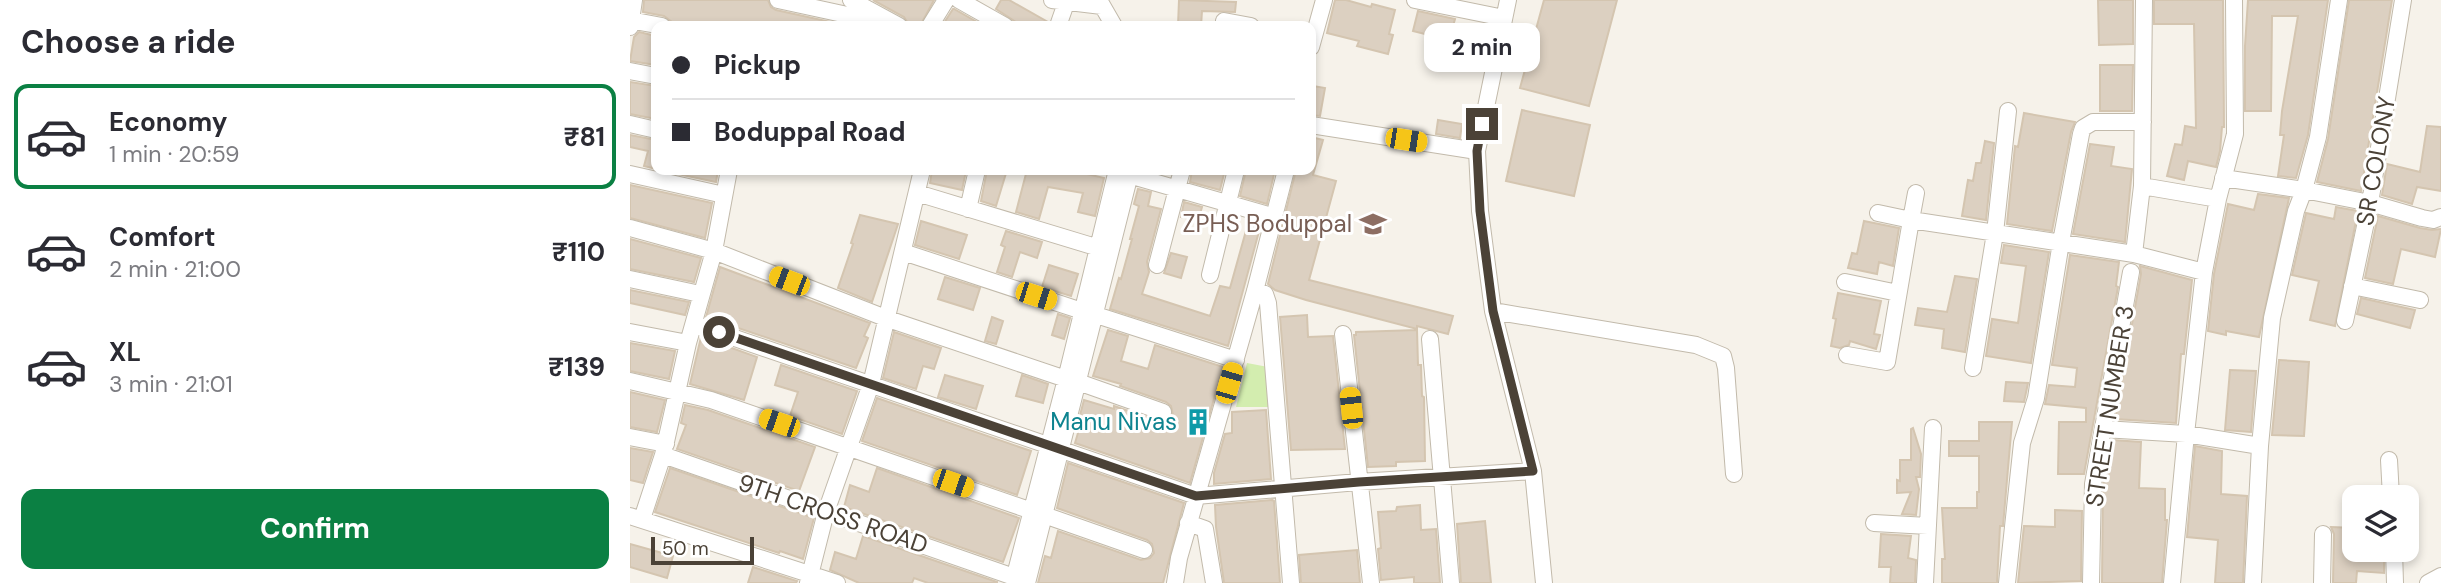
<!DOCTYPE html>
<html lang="en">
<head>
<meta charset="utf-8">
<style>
  :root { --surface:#fff; --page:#f7f7f7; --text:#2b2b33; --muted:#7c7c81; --line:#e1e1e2; --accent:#0b8043 }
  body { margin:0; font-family:"DM Sans",sans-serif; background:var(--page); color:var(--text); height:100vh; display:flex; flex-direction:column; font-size:26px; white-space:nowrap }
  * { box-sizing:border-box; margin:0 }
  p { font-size:23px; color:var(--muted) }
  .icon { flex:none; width:38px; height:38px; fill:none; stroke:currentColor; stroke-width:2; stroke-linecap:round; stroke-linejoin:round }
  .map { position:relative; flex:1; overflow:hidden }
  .panel { display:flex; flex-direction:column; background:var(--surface); width:630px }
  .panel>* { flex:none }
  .hud { position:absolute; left:21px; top:21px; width:665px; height:154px; border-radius:14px; box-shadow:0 4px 10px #0003; display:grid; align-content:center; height:154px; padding:0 21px; background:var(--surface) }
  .fabs { position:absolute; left:1712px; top:485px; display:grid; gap:14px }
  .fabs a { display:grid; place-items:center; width:77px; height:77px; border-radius:14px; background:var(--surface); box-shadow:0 4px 10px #0003; font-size:35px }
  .scale { position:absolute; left:21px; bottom:18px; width:103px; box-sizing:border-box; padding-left:7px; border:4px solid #4b4237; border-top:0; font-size:19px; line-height:24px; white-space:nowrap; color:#4b4237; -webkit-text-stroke:5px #fff; paint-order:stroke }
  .end { position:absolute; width:32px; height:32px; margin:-16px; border:9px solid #4b4237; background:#fff; box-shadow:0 0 0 4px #fff }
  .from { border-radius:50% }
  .bubble { position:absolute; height:49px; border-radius:14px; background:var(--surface); box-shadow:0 4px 10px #0003; font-size:23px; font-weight:700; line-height:49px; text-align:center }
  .car { position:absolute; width:21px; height:42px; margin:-21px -10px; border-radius:9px; box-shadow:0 0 5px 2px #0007; background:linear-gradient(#f5c518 24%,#345 0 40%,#f5c518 0 76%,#345 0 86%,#f5c518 0) }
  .hud b { display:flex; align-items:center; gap:24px; height:66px; font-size:26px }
  .hud b+b { border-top:2px solid var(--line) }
  .hud i { width:18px; height:18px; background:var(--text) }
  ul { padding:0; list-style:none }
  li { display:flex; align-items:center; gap:21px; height:105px; margin:0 14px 10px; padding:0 7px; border:4px solid transparent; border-radius:14px }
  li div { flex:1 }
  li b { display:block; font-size:26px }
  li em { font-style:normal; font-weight:700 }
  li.current { border-color:var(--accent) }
  li>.icon { width:63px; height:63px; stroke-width:1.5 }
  h2 { padding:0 21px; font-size:32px; line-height:84px }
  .action { display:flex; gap:14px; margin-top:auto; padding:14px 21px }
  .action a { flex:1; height:80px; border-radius:14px; background:var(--accent); color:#fff; font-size:28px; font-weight:700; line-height:80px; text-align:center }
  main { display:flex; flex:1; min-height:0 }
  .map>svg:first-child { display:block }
  .green { fill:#d3edaf }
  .building { fill:#dcd0c1; stroke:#d4c5b0; stroke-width:2 }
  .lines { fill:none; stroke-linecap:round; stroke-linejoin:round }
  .minor-casing { stroke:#c2baab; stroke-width:18 }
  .minor { stroke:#fff; stroke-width:16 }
  .route { stroke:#4b4237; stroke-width:9 }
  .labels { text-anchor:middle; stroke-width:6; stroke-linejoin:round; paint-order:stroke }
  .street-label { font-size:24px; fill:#4b4237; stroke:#fff }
  .education-label { font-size:24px; fill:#785e54; stroke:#fff; text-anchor:end }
  .culture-label { font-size:24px; fill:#0d838f; stroke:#fff; text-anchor:end }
</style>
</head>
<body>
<main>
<section class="panel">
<h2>Choose a ride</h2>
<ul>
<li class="current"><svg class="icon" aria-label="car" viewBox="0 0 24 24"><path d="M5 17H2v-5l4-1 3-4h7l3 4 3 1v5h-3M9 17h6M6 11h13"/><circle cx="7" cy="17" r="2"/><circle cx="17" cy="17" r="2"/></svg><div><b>Economy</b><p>1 min · 20:59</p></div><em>₹81</em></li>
<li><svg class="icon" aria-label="car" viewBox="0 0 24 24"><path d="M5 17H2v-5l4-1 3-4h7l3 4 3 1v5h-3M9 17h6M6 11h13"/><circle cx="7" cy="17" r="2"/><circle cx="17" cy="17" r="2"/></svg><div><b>Comfort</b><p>2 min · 21:00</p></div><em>₹110</em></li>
<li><svg class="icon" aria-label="car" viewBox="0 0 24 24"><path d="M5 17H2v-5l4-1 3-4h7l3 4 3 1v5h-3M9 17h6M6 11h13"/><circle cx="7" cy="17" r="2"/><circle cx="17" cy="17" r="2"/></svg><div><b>XL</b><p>3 min · 21:01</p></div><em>₹139</em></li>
</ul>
<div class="action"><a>Confirm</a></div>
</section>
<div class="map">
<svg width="1811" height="583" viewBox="0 0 1811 583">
  <rect width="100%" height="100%" fill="#f6f2ea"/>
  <!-- green -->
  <path class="green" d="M617 363 638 367 640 407H606Z"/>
  <!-- building -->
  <path class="building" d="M14 0H138L141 7 146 10 205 23 204 26H62L42 22 34 16 13 12Z
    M243 0H304L290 26 279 25 274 17Z
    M371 0H379L418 22V26H392L366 9Z
    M549 0 606 2 605 12 572 11 571 26H548Z
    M705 0H716L741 7 742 4 765 10 759 34 763 35 758 54 727 46 729 41 697 33Z
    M914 0H987L959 106 890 88Z
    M1468 0H1503V44L1469 45Z
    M1524 0H1593L1594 127H1592L1590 151 1586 167 1558 161 1554 180 1537 176 1545 144 1552 145 1555 126 1566 128 1564 24H1524Z
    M1618 0H1698L1678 135 1666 178 1648 176 1654 135H1650L1652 111 1668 16H1642L1641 111H1615V46Z
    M1719 0H1762L1731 191 1687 182 1698 139Z
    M323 9H324L354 26H312Z
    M788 11 825 19 819 40 783 31Z
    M9 32 26 36V65L0 61 4 37Z
    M1470 65H1503L1502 111H1470Z
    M0 82 26 86V119L0 114Z
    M683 86 695 88 690 116 681 115Z
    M892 110 960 125 944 196 876 181Z
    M1394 113 1445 122 1441 132 1422 231 1377 224 1385 146 1388 147Z
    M808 120 832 124 830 138 806 134Z
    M1797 126 1811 127V191L1787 187 1782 204 1752 195 1757 164 1790 172Z
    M0 135 26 140V169L14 166 18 151 0 147Z
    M681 137 693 140 683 175 706 181 679 280 823 316 818 334 787 326V329L676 300 645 290 638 284 666 170H681Z
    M1355 141 1364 143 1356 220 1332 216 1338 180 1343 181 1346 163H1351Z
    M1460 144 1484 147 1481 166 1502 169 1495 242 1443 234Z
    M29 170H88L86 182Z
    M302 170 336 171 332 190 300 183Z
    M357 170H377L366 206 351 201Z
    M397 170H440L474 178 465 216 448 212 453 193 418 187 409 219 386 212Z
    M562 170H595L590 190 560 182Z
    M616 170H645L637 204 610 196Z
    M0 185 82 203 75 238 0 218Z
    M508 189 521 192 518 206 531 209 517 262 519 272 512 294 580 316 590 286 600 288 619 220 631 224 598 346 480 309 489 278 491 279 502 239H500L509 206 504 204Z
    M1628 194 1659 198 1629 337 1596 331V335L1578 331 1584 274 1598 204 1624 210Z
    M554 202 572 207 568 221 551 217Z
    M1706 207 1728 211 1705 326 1680 320 1689 281 1662 275 1676 213 1704 219Z
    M230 215 268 224 242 302 208 288 223 244 221 243Z
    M1748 216 1790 228 1802 230 1811 229 1805 257 1771 249 1763 284 1735 278Z
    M291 221 337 235 329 259 285 245Z
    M1234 221 1269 228 1263 266 1249 262 1247 274 1218 268 1222 253 1227 254Z
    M376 231 412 242 407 258 390 252 382 277 367 272 375 247 371 245Z
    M0 239 71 258 64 282 0 269Z
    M1374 245 1419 252 1401 363 1356 356 1362 319 1388 323 1396 266 1371 263Z
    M541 253 557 257 551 278 534 273Z
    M1440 255 1489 262 1486 286 1488 287 1454 474H1428L1429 422H1456V408L1415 404 1419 385 1445 387 1447 368 1422 365Z
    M419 265 448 274 441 296 412 287Z
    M1510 266 1562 280 1554 354H1551L1546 423 1485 419 1511 274Z
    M90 267 240 323 234 336 238 338 226 368 76 317Z
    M1325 276 1347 279 1335 352 1312 348 1314 329 1285 325 1288 308 1317 312Z
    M315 277 350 288 343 310 308 299Z
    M0 290 59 302 55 315 0 303Z
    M1208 293 1251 301 1244 334 1250 335 1246 349 1220 341 1219 345 1210 348 1201 346 1206 319 1203 318Z
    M1731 298 1785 310 1780 328 1727 314Z
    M428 314 440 318 434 339 422 335Z
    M677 315 678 337 703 336 715 449 661 450 650 317Z
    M362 317 373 321 366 344 355 341Z
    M478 330 498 336 491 361 518 369 525 345 593 367 560 483 445 443 453 416 450 415 454 400 484 409V406L530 422 539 420 543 415 541 406 536 402 490 386 491 384 463 376Z
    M787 330 788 365H791L792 396 794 397 795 461 766 462V466L738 467 724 335H726V332Z
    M264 332 311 348 304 369 293 366 286 389 253 378Z
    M71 337 127 357 114 400 60 384Z
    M0 343 45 351 39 379 0 371Z
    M1649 360 1679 362 1674 436 1642 435Z
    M151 365 227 391 212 434 160 416 168 392 145 385Z
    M1600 370 1626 371 1621 432 1595 430Z
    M315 375 353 386 346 409 308 397Z
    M392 375 418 384 413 403 386 396Z
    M1376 382 1398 383 1394 402 1374 401Z
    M0 392 35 400 27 432 0 427Z
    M247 398 401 451 387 495 232 441Z
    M55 405 78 410 185 447 169 491 47 449 56 425 51 423Z
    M636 410 641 479 584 484V473L595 434 602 433V412Z
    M1349 422H1382L1373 526H1370L1367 583H1312V559H1315L1312 508H1347V492H1349V456H1319V441H1349Z
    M1283 428 1291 454 1290 477H1286L1289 489 1286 515 1272 514 1281 492 1267 493V480L1270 481V460H1281V429Z
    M1482 440 1511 442 1509 488 1535 489V520H1537L1532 583H1472L1473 485Z
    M1565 446 1592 451 1591 494 1617 496 1613 583H1585L1588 540 1557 537Z
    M0 448 23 452 13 483 0 480Z
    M438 463 554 503 533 583H408L415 556 421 558 428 531 511 560 520 558 524 553 522 544 517 540 427 508Z
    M40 468 184 518 173 559 150 551 149 553 25 512Z
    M247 468 389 518 373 562 214 507 220 485 239 492Z
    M642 500 644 501 650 583H594L586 527 585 505Z
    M790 505 791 530 806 529 810 583H784V577L751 580 748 549 751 548 748 512 766 511 767 507Z
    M1425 510 1452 511 1451 581 1388 583 1394 526 1425 527Z
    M855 521 861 583H831L827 524Z
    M1701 527 1724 528V550H1754V573L1727 571 1726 583H1703L1704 534Z
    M1251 534 1281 536 1278 558 1286 560 1285 583H1260L1261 567H1249Z
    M233 536 367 582V583H298L284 578 282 583H229L200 570 205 552 226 559Z
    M0 544 43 556 37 578 0 567Z
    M727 550 730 583H671L669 555Z
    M123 567 167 581 166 583H118Z"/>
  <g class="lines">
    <defs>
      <path id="minor" d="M148 0 231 18 254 19
        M221 0 269 26
        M329 0 375 26
        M422 0 472 6
        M469 0 484 26
        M785 0 874 18
        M878 0 847 151 850 211 863 311 903 471 914 583
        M0 20 32 26
        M594 21 621 26
        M300 26 316 0
        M428 26 436 3
        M0 27 4 0
        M681 47 694 0
        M0 71 26 76
        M0 124 26 130
        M681 125 847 151
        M99 170 84 251 58 343 33 455 384 577
        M0 174 94 195
        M499 175 645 217
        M1593 178 1674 190 1688 137 1709 0
        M1512 186 1588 199
        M287 193 469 248
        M338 209 347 170
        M1248 213 1281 220 1286 193
        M0 228 84 251 258 319 436 379
        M273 252 452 311
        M1504 254 1512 186 1514 0
        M527 265 552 170
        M580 275 606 170
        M0 279 70 294
        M1215 282 1268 293
        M1722 286 1790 300
        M625 291 635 294 638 303 661 583
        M863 311 1066 345 1093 356 1096 368 1104 474
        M463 314 606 360
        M1715 321 1740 203 1773 0
        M64 324 566 496 728 482 903 471
        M0 332 58 343
        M713 334 741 583
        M800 339 821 583
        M1217 355 1257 362 1281 220 1504 254 1574 272
        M1343 368 1365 233 1378 111
        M0 381 81 400 402 511
        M448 382 533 412
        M1473 429 1556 434 1630 446
        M0 437 36 444
        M1759 460 1761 497
        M414 515 514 550
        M0 516 207 583
        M12 519 33 455
        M558 523 575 529 584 583
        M1244 523 1298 526
        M1764 550 1765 583
        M178 583 196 512 241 384 292 170
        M383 583 436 379 487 170
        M397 583 501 170
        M545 583 549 558 625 291 656 170
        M1295 583 1303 428
        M1377 583 1392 443 1406 398 1431 242 1451 134 1453 128 1463 122H1513
        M1461 583 1463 484 1501 272
        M1542 583 1556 434 1574 272 1588 199 1605 134 1604 0
        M1623 583 1630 446 1642 318 1666 211 1674 190 1740 203 1792 218 1803 220 1811 217
        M1692 583 1693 534
        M1798 583 1811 576"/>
    </defs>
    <!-- minor casing -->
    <use href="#minor" class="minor-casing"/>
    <!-- minor -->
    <use href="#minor" class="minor"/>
  </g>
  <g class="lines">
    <!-- route -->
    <path class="route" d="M89 332 566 496 729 482 903 471 863 311 850 211 847 151 852 124"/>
  </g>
  <!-- icons -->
  <defs>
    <symbol id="school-bare" viewBox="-9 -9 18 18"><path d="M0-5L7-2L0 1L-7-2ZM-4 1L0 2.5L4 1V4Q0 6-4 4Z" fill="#8d6e63" stroke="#fff" stroke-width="2.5" paint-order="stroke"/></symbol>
    <symbol id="building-bare" viewBox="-9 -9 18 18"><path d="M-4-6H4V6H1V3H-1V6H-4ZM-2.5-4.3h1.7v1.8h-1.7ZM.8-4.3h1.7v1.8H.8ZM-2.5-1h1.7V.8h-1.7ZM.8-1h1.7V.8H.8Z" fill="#0f9aa8" stroke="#fff" stroke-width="2.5" paint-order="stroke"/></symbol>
  </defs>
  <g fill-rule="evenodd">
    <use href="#school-bare" x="724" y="205" width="38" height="38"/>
    <use href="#building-bare" x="549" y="403" width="38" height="38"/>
  </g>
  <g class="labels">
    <!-- street labels -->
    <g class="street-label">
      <text transform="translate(1746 161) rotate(-80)" y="8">SR COLONY</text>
      <text transform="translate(1480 406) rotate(-81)" y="8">STREET NUMBER 3</text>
      <text transform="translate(203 514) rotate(19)" y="8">9TH CROSS ROAD</text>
    </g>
    <!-- education labels -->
    <g class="education-label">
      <text x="722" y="232">ZPHS Boduppal</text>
    </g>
    <!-- culture labels -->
    <g class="culture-label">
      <text x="547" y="430">Manu Nivas</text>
    </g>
  </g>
</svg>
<div class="fabs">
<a><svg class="icon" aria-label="layers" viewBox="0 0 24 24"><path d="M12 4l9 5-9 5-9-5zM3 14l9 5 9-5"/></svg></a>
</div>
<div class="scale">50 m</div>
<i class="end from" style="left:89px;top:332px"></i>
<i class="end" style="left:852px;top:124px"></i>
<div class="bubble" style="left:794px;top:23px;width:116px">2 min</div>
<i class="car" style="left:776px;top:140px;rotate:99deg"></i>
<i class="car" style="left:159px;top:281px;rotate:291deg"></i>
<i class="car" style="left:406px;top:296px;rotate:108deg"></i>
<i class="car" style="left:599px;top:383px;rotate:16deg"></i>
<i class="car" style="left:721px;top:408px;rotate:354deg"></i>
<i class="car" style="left:149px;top:423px;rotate:289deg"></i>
<i class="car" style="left:323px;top:483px;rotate:109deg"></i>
<div class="hud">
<b><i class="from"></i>Pickup</b>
<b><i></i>Boduppal Road</b>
</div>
</div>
</main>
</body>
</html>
